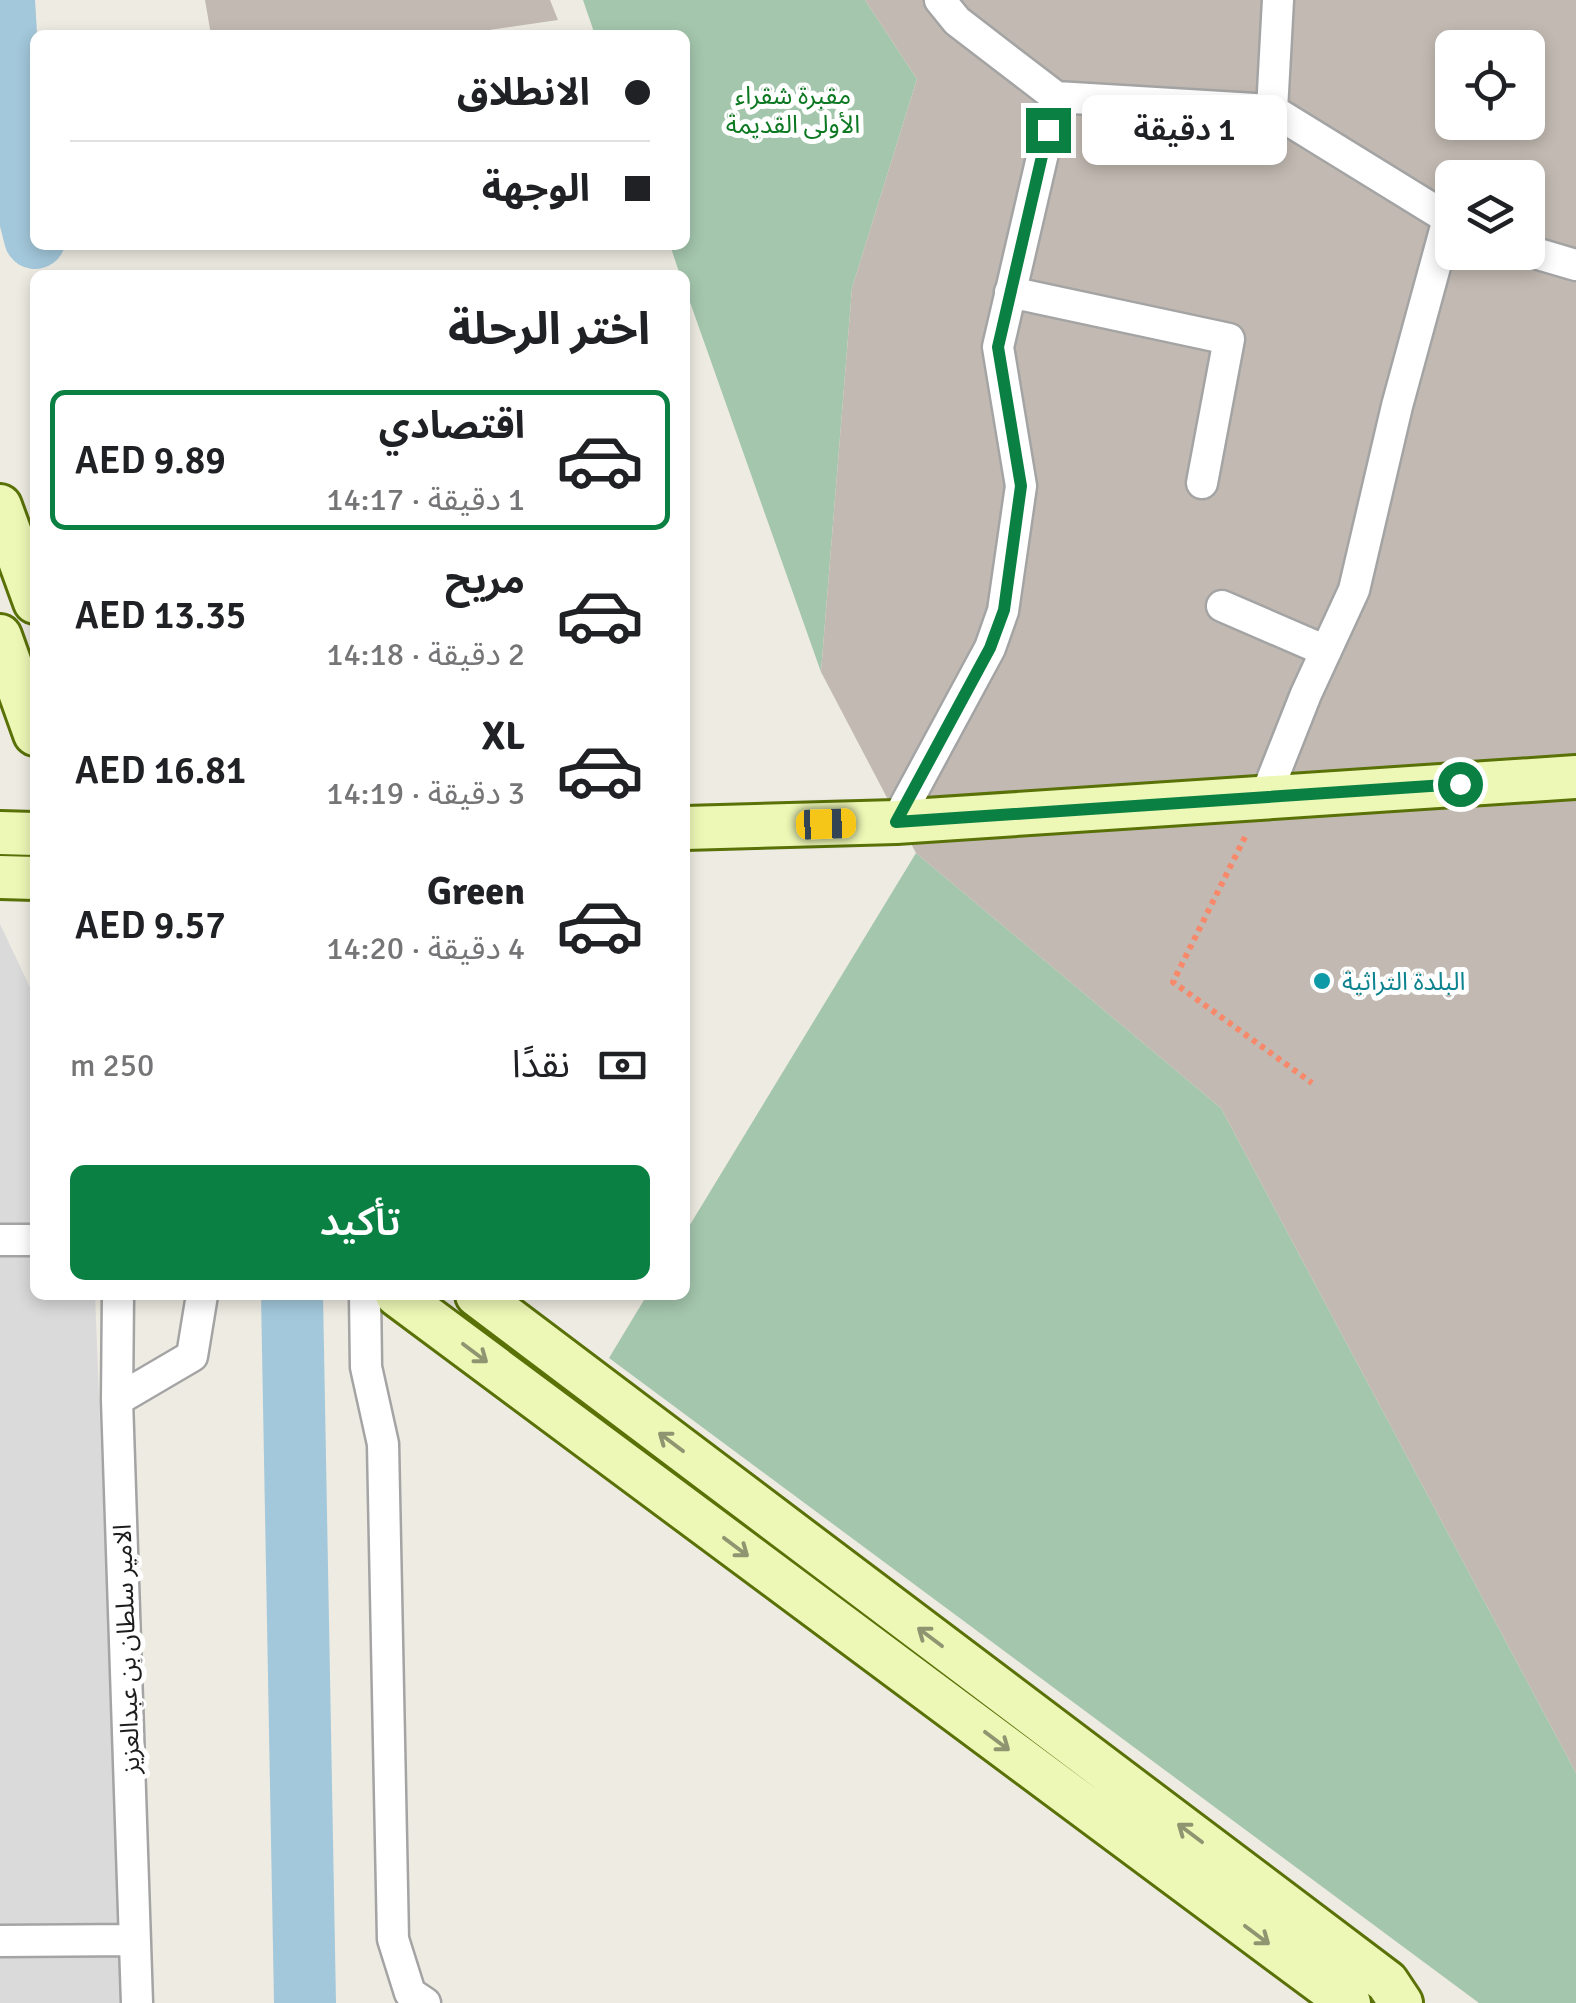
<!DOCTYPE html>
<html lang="ar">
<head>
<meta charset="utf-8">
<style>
  :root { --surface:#fff; --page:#f6f6f6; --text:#202124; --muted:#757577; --line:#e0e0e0; --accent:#0b8043 }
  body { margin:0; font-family:Signika,"Noto Sans Arabic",sans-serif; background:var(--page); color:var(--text); direction:rtl; height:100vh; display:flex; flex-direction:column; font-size:38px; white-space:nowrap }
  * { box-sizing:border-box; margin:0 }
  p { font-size:32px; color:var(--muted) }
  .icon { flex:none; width:55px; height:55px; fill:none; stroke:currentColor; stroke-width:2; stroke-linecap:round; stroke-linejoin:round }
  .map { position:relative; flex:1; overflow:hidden; direction:ltr }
  .panel { position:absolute; left:30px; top:270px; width:660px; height:1030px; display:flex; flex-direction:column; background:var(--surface); border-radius:15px; box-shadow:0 5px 15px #0003; direction:rtl }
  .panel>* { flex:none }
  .banner { position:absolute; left:30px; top:30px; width:660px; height:220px; border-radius:15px; box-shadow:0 5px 15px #0003; direction:rtl; display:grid; align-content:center; height:220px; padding:0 40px; background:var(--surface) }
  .controls { position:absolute; left:1435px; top:30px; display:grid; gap:20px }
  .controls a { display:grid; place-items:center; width:110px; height:110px; border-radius:15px; background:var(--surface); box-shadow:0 5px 15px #0003; font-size:50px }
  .end { position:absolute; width:45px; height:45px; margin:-22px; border:12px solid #0b8043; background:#fff; box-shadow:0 0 0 5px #fff }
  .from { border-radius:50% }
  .bubble { position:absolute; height:70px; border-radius:15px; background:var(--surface); box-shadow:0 5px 15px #0003; font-size:32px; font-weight:600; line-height:70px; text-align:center; direction:rtl }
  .car { position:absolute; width:30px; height:60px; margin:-30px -15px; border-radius:12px; box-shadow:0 0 8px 2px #0007; background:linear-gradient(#f5c518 24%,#345 0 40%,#f5c518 0 76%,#345 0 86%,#f5c518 0) }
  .banner b { display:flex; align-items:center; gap:35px; height:95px; font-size:38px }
  .banner b+b { border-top:2px solid var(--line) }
  .banner i { width:25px; height:25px; background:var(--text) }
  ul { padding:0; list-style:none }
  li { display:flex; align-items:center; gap:30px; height:140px; margin:0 20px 15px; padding:0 20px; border:5px solid transparent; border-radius:15px }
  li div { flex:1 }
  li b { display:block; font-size:38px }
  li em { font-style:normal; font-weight:600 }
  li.current { border-color:var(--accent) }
  li>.icon { width:90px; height:90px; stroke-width:1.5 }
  h2 { padding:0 40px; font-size:45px; line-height:120px }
  .pay { display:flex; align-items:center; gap:25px; height:110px; padding:0 40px; font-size:38px }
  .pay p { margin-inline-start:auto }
  .action { display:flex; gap:20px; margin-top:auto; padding:20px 40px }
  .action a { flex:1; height:115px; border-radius:15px; background:var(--accent); color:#fff; font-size:40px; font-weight:600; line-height:115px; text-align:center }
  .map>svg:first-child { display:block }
  .residential { fill:#dbdada }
  .cemetery { fill:#a4c6ad }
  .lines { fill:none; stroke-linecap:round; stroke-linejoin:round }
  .river { stroke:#a3c8db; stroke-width:62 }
  .building { fill:#c2bab2; fill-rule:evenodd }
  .street-casing { stroke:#a4a4a4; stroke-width:35 }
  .secondary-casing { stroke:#597107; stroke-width:48 }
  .path { stroke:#f7886a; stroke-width:6; stroke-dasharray:5 5; stroke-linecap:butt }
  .street { stroke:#fff; stroke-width:30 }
  .secondary { stroke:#edf8b6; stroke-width:42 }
  .oneway { stroke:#8f9571 }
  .route { stroke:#0b8043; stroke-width:12 }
  .culture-dot { fill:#0f9aa8; stroke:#fff; stroke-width:4 }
  .labels { text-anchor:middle; stroke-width:10; stroke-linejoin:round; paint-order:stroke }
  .park-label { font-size:25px; fill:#0d7822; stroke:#fff }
  .culture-label { font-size:25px; fill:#0d838f; stroke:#fff; text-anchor:start }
  .street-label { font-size:25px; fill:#1d1d1d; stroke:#fff }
</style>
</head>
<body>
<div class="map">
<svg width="1576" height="2003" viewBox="0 0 1576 2003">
  <rect width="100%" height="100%" fill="#eeebe2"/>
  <!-- residential -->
  <path class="residential" d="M0 924 35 998V1295H95L123 2003H0Z"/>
  <!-- cemetery -->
  <path class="cemetery" d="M583 0H865L917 79 852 288 821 672 685 288V275H680L670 245H685V35H595Z
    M916 853 1221 1108 1576 1773V2003H1479L609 1358 647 1295H685V1233Z"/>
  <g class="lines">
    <!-- river -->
    <path class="river" d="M4 0 13 152 35 238
      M292 1295 305 2003"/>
  </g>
  <!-- building -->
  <path class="building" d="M205 0H550L558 20 455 35H211Z
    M865 0H1576V1773L1221 1108 916 853 821 672 852 288 917 79ZM1452 48H1528V122H1452ZM1452 178H1528V252H1452Z"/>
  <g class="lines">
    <defs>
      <path id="street" d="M940 0 957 21 1056 97 1272 110 1452 221
        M1272 110 1278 0
        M1528 251 1576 265
        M1010 292 1229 339 1202 483
        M1222 606 1326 651
        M1266 795 1306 694 1354 590 1397 406 1448 219
        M896 822 990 648 1003 611 1021 486 998 347 1056 97
        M0 1240H35
        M118 1295 117 1400 137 2003
        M365 1295 366 1367 383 1444 393 1939 410 1993 425 2003
        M117 1400 192 1356 202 1295
        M0 1941 135 1940"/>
      <path id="secondary" d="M0 506 35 602
        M0 636 35 734
        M685 828 896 822 1576 777
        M0 833 35 834
        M0 877 35 878
        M397 1295 1349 2003
        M477 1295 1387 1982 1401 2003"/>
    </defs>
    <!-- street casing -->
    <use href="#street" class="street-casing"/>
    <!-- secondary casing -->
    <use href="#secondary" class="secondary-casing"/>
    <!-- path -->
    <path class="path" d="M1245 837 1173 982 1312 1083"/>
    <!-- street -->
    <use href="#street" class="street"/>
    <!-- secondary -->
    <use href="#secondary" class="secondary"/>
  </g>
  <!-- one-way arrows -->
  <defs><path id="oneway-shaft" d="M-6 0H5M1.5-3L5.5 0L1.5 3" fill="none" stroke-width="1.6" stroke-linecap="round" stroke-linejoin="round" transform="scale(2.5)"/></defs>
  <g class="oneway">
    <use href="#oneway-shaft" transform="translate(475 1353) rotate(37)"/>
    <use href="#oneway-shaft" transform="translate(671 1442) rotate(-143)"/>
    <use href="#oneway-shaft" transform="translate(736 1547) rotate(37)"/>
    <use href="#oneway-shaft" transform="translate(930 1637) rotate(-143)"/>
    <use href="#oneway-shaft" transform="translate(997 1741) rotate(37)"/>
    <use href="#oneway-shaft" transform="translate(1190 1833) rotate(-143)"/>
    <use href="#oneway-shaft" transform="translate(1257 1935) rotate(37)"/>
  </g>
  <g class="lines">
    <!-- route -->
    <path class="route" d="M1048 130 998 347 1021 486 1004 610 990 648 896 822 1460 784"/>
  </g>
  <!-- markers -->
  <circle class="culture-dot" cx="1322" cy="981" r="10"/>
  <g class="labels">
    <!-- park labels -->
    <g class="park-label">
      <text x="793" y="104">مقبرة شقراء<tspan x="793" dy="29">الأولى القديمة</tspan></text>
    </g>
    <!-- culture labels -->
    <g class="culture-label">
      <text x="1342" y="990">البلدة التراثية</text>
    </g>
    <!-- street labels -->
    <g class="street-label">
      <text transform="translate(126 1649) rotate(-92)" y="9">الامير سلطان بن عبدالعزيز</text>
    </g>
  </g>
</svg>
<div class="controls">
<a><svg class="icon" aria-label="locate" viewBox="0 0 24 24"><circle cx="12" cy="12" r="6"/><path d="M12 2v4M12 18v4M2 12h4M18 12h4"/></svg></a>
<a><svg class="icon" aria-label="layers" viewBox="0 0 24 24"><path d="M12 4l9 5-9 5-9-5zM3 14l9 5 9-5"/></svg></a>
</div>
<i class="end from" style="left:1460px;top:784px"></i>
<i class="end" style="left:1048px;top:130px"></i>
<div class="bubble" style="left:1082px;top:95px;width:205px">1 دقيقة</div>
<i class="car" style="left:826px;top:824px;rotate:88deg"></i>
<div class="banner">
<b><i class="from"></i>الانطلاق</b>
<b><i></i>الوجهة</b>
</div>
<section class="panel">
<h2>اختر الرحلة</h2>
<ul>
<li class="current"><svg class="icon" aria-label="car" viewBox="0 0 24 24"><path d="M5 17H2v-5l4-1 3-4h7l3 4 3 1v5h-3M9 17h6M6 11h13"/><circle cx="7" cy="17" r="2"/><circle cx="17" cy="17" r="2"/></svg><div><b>اقتصادي</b><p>1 دقيقة · 14:17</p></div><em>AED 9.89</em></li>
<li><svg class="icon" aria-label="car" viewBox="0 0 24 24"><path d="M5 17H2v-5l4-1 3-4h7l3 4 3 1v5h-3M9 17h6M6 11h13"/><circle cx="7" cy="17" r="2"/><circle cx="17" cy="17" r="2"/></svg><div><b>مريح</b><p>2 دقيقة · 14:18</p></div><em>AED 13.35</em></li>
<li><svg class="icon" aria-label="car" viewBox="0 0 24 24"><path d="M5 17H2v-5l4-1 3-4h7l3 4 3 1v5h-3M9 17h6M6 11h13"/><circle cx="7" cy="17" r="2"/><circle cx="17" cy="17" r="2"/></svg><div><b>XL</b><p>3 دقيقة · 14:19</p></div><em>AED 16.81</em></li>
<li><svg class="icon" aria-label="car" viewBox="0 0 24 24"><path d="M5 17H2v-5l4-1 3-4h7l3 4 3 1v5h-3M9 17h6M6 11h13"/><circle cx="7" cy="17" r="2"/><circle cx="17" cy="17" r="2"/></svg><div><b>Green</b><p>4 دقيقة · 14:20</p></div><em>AED 9.57</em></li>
</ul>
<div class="pay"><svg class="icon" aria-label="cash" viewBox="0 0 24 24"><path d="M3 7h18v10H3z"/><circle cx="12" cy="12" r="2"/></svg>نقدًا<p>250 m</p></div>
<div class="action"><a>تأكيد</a></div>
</section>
</div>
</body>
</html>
